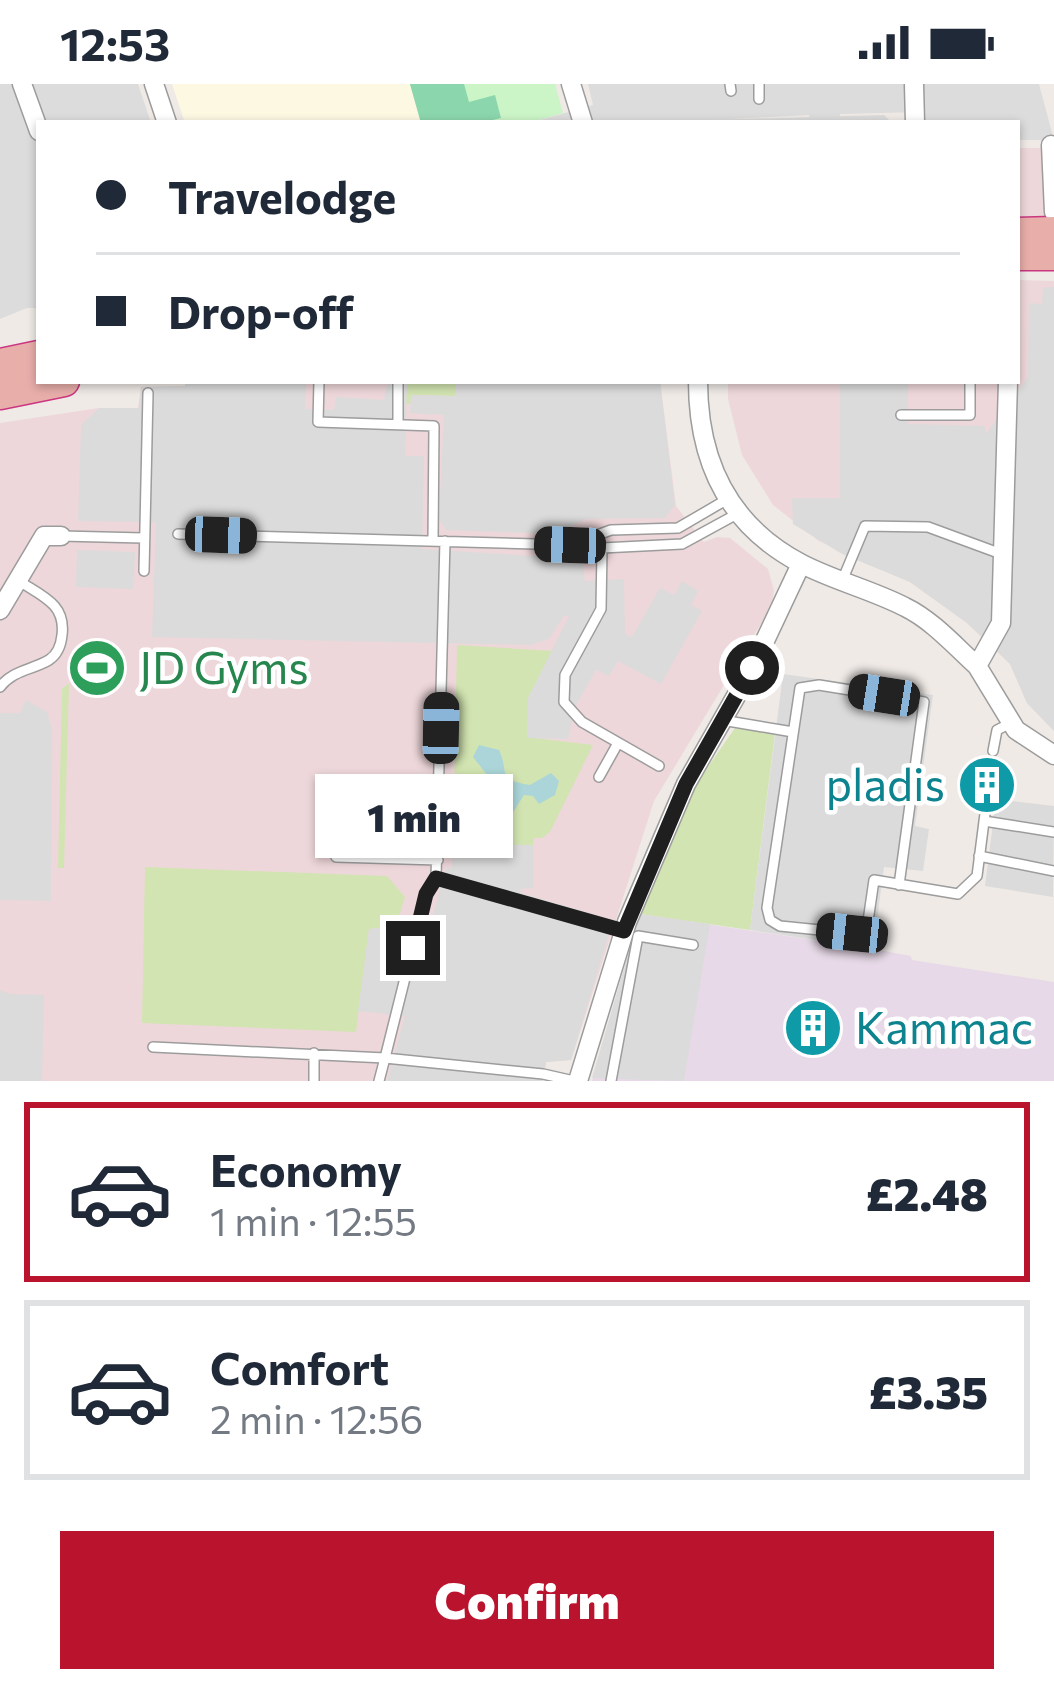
<!DOCTYPE html>
<html lang="en">
<head>
<meta charset="utf-8">
<style>
  :root { --surface:#fff; --page:#f2f2f3; --text:#1f2937; --muted:#747a83; --line:#e0e1e3; --accent:#ba132e }
  body { margin:0; font-family:Commissioner,sans-serif; background:var(--page); color:var(--text); height:100vh; display:flex; flex-direction:column; font-size:45px; white-space:nowrap }
  * { box-sizing:border-box; margin:0 }
  p { font-size:39px; color:var(--muted) }
  .icon { flex:none; width:66px; height:66px; fill:none; stroke:currentColor; stroke-width:2; stroke-linecap:round; stroke-linejoin:round }
  .map { position:relative; height:997px; overflow:hidden }
  .sheet { display:flex; flex-direction:column; background:var(--surface); flex:1 }
  .sheet>* { flex:none }
  .hud { position:absolute; left:36px; top:36px; width:984px; height:264px; border-radius:0px; box-shadow:0 3px 9px #0004; display:grid; align-content:center; height:264px; padding:0 60px; background:var(--surface) }
  .end { position:absolute; width:54px; height:54px; margin:-27px; border:15px solid #1f1f1f; background:#fff; box-shadow:0 0 0 6px #fff }
  .from { border-radius:50% }
  .bubble { position:absolute; height:84px; border-radius:0px; background:var(--surface); box-shadow:0 3px 9px #0004; font-size:39px; font-weight:800; line-height:84px; text-align:center }
  .car { position:absolute; width:36px; height:72px; margin:-36px -18px; border-radius:15px; box-shadow:0 0 9px 3px #0007; background:linear-gradient(#222 24%,#8ab4d8 0 40%,#222 0 76%,#8ab4d8 0 86%,#222 0) }
  .hud b { display:flex; align-items:center; gap:42px; height:114px; font-size:45px }
  .hud b+b { border-top:3px solid var(--line) }
  .hud i { width:30px; height:30px; background:var(--text) }
  ul { padding:21px 0 0; list-style:none }
  li { display:flex; align-items:center; gap:36px; height:180px; margin:0 24px 18px; padding:0 36px; border:6px solid var(--line); border-radius:0px }
  li div { flex:1 }
  li b { display:block; font-size:45px }
  li em { font-style:normal; font-weight:800 }
  li.active { border-color:var(--accent) }
  li>.icon { width:108px; height:108px; stroke-width:1.5 }
  .button { display:flex; gap:24px; margin-top:auto; padding:24px 60px }
  .button a { flex:1; height:138px; border-radius:0px; background:var(--accent); color:#fff; font-size:48px; font-weight:800; line-height:138px; text-align:center }
  .status { display:flex; justify-content:space-between; align-items:center; height:84px; padding:0 60px; background:var(--surface); direction:ltr }
  .status svg { height:33px; fill:currentColor }
  .map>svg:first-child { display:block }
  .residential { fill:#dddcdc }
  .commercial { fill:#eed7da }
  .industrial { fill:#e7d9e7 }
  .education { fill:#fcf8e2 }
  .grass { fill:#d2e4b1 }
  .park { fill:#cbf4c7 }
  .pitch { fill:#8bd6ad }
  .parking { fill:#dbdbdb }
  .water { fill:#abd5d8 }
  .lines { fill:none; stroke-linecap:round; stroke-linejoin:round }
  .service-casing { stroke:#9c9c9c; stroke-width:12 }
  .minor-casing { stroke:#9c9c9c; stroke-width:21 }
  .trunk-casing { stroke:#ca3680; stroke-width:33 }
  .service { stroke:#fff; stroke-width:9 }
  .minor { stroke:#fff; stroke-width:18 }
  .trunk { stroke:#e8aeaa; stroke-width:30 }
  .route { stroke:#1f1f1f; stroke-width:15 }
  .labels { text-anchor:middle; stroke-width:9; stroke-linejoin:round; paint-order:stroke }
  .leisure-label { font-size:45px; fill:#27864d; stroke:#fff; text-anchor:start }
  .culture-label { font-size:45px; fill:#0d838f; stroke:#fff; text-anchor:end }
</style>
</head>
<body>
<div class="status"><b>12:53</b><svg viewBox="0 0 49 12"><path d="M0 12V9h3v3zM5 12V6h3v6zM10 12V3h3v9zM15 12V0h3v12zM26 1h20v11H26zM47 4h2v5h-2z"/></svg></div>
<div class="map">
<svg width="1054" height="997" viewBox="0 0 1054 997">
  <rect width="100%" height="100%" fill="#efeae6"/>
  <!-- residential -->
  <path class="residential" d="M0 0H138L151 39H39V230L35 224H27L0 235Z
    M588 0H1039L1054 56H1017V39H924L923 28 840 30 839 39H810L809 31 652 39H530L593 21Z"/>
  <!-- commercial -->
  <path class="commercial" d="M1017 64H1043L1045 139 1017 140Z
    M1017 196 1054 197V647L1027 619 1010 580 967 539 910 498 819 457 773 421 742 371 728 315V297H1017Z
    M186 297H660L676 422 704 458 717 453 730 454 768 485 774 507 771 523 654 717 571 976 546 978 543 997H0V339L99 324H138L141 303 185 302Z"/>
  <!-- industrial -->
  <path class="industrial" d="M640 830 873 865 911 872 912 876 1054 898V997H592Z"/>
  <!-- education -->
  <path class="education" d="M172 0H410L421 39H185Z"/>
  <!-- grass -->
  <path class="grass" d="M407 297H456V312L412 311 410 320H406Z
    M457 561 553 567 528 614 527 653 593 661 550 748 542 754H534L533 761 453 760Z
    M69 599 64 784H58L62 605Z
    M735 644 775 649 750 846 640 830 696 700Z
    M145 783 387 792 405 813 396 842 369 845 356 948 142 939Z"/>
  <!-- park -->
  <path class="park" d="M410 0H555L563 29 529 39H421Z"/>
  <!-- pitch -->
  <path class="pitch" d="M410 0H464L469 18 495 11 501 34 480 39H421Z"/>
  <!-- parking -->
  <path class="parking" d="M884 31 892 39 668 37Z
    M1054 203V647L1027 619 1010 580 967 539 910 498 842 470 793 440 792 414H840V297H908V340L985 342 986 350 1028 293 1029 219 1042 220 1043 204Z
    M186 297H306L305 325 334 326 336 313 384 316 386 303 393 297H407L405 372H424L422 465 582 475 585 497 624 495 625 550 632 553 660 504 674 511 682 497 698 507 691 521 702 527 661 600 618 577 609 592 596 586 575 623 568 655 527 654 528 614 569 532H564L549 555 531 561 152 553 156 438 78 437 81 341 99 324H139L141 303 185 302Z
    M456 297H660L675 421 665 434 585 435 559 450 446 446 439 435 444 331 410 329 411 311 455 312Z
    M77 466 135 468 133 505 76 503Z
    M783 590 933 611 915 742 929 745 923 787 884 783 873 865 750 846Z
    M26 616 47 628 52 646 51 817 0 816V629H20Z
    M996 715 1054 722 1053 813 985 802Z
    M453 760 533 761V804L520 805 521 809 613 836 571 976 546 978 543 997H387L405 932 358 927 369 845 402 842V855L425 858 446 785 452 784Z
    M640 830 710 840 684 997 592 994Z
    M0 906 10 910 44 911 42 997H0Z"/>
  <!-- water -->
  <path class="water" d="M479 661 499 666C510 689 495 695 530 701L551 689 559 697 555 711 539 720 533 712 524 711 510 733 499 734 490 721 495 701 473 673Z"/>
  <g class="lines">
    <defs>
      <path id="service" d="M730 0 731 7
        M759 0V15
        M319 297 318 338 434 342 433 457
        M901 331H970V297
        M398 340V297
        M178 450 570 461 611 446 678 444 726 416
        M61 452 143 454
        M584 459 602 464 682 460 737 430
        M602 464 601 525 565 591 564 618 582 638 659 682
        M144 487 148 309
        M842 497 865 442 928 443 1004 471
        M0 603C13 586 32 586 49 576 58 570 61 561 62 551 66 520 42 512 19 497
        M722 636 793 648
        M993 667 997 646 1011 639
        M599 693 618 659
        M984 737 1054 748
        M979 772 1054 787
        M336 773 438 776
        M436 794 624 847
        M899 801 924 618 819 601 800 604 767 824 770 836 780 842 860 850 867 844 874 796 958 810 977 792 987 714
        M153 963 385 974 426 810 436 794 445 457
        M314 997V969
        M379 997 385 974 543 990 574 997
        M611 997 638 852 693 861"/>
      <path id="minor" d="M22 0 39 47
        M154 0 167 39
        M571 0 583 39
        M914 0 915 39
        M1051 61 1054 128
        M698 297C698 378 729 442 802 480 835 497 872 506 905 523 932 536 955 562 977 582
        M1008 297 1001 539 977 582 1016 646 1054 671
        M0 526 44 452H61
        M578 997 627 838 686 700 752 584 801 480"/>
      <path id="trunk" d="M1017 149 1054 148
        M1017 171H1054
        M0 280 39 272
        M0 310 64 297"/>
    </defs>
    <!-- service casing -->
    <use href="#service" class="service-casing"/>
    <!-- minor casing -->
    <use href="#minor" class="minor-casing"/>
    <!-- trunk casing -->
    <use href="#trunk" class="trunk-casing"/>
    <!-- service -->
    <use href="#service" class="service"/>
    <!-- minor -->
    <use href="#minor" class="minor"/>
    <!-- trunk -->
    <use href="#trunk" class="trunk"/>
  </g>
  <g class="lines">
    <!-- route -->
    <path class="route" d="M413 864 426 810 436 794 624 847 686 700 752 584"/>
  </g>
  <!-- icons -->
  <defs>
    <symbol id="stadium-disc" viewBox="-11 -11 22 22"><circle r="9.5" fill="#2e9e5b" stroke="#fff"/><path d="M0-5a6.5 5 0 1 0 0 10a6.5 5 0 1 0 0-10ZM-3.5-1.8h7v3.6h-7Z" fill="#fff"/></symbol>
    <symbol id="building-disc" viewBox="-11 -11 22 22"><circle r="9.5" fill="#0f9aa8" stroke="#fff"/><path d="M-4-6H4V6H1V3H-1V6H-4ZM-2.5-4.3h1.7v1.8h-1.7ZM.8-4.3h1.7v1.8H.8ZM-2.5-1h1.7V.8h-1.7ZM.8-1h1.7V.8H.8Z" fill="#fff"/></symbol>
  </defs>
  <g fill-rule="evenodd">
    <use href="#stadium-disc" x="64" y="551" width="66" height="66"/>
    <use href="#building-disc" x="954" y="668" width="66" height="66"/>
    <use href="#building-disc" x="780" y="911" width="66" height="66"/>
  </g>
  <g class="labels">
    <!-- leisure labels -->
    <g class="leisure-label">
      <text x="139" y="600">JD Gyms</text>
    </g>
    <!-- culture labels -->
    <g class="culture-label">
      <text x="945" y="717">pladis</text>
      <text x="855" y="960" text-anchor="start">Kammac</text>
    </g>
  </g>
</svg>
<i class="end from" style="left:752px;top:584px"></i>
<i class="end" style="left:413px;top:864px"></i>
<div class="bubble" style="left:315px;top:690px;width:198px">1 min</div>
<i class="car" style="left:221px;top:451px;rotate:92deg"></i>
<i class="car" style="left:570px;top:461px;rotate:272deg"></i>
<i class="car" style="left:884px;top:611px;rotate:279deg"></i>
<i class="car" style="left:441px;top:644px;rotate:1deg"></i>
<i class="car" style="left:852px;top:849px;rotate:276deg"></i>
<div class="hud">
<b><i class="from"></i>Travelodge</b>
<b><i></i>Drop-off</b>
</div>
</div>
<section class="sheet">
<ul>
<li class="active"><svg class="icon" aria-label="car" viewBox="0 0 24 24"><path d="M5 17H2v-5l4-1 3-4h7l3 4 3 1v5h-3M9 17h6M6 11h13"/><circle cx="7" cy="17" r="2"/><circle cx="17" cy="17" r="2"/></svg><div><b>Economy</b><p>1 min · 12:55</p></div><em>£2.48</em></li>
<li><svg class="icon" aria-label="car" viewBox="0 0 24 24"><path d="M5 17H2v-5l4-1 3-4h7l3 4 3 1v5h-3M9 17h6M6 11h13"/><circle cx="7" cy="17" r="2"/><circle cx="17" cy="17" r="2"/></svg><div><b>Comfort</b><p>2 min · 12:56</p></div><em>£3.35</em></li>
</ul>
<div class="button"><a>Confirm</a></div>
</section>
</body>
</html>
